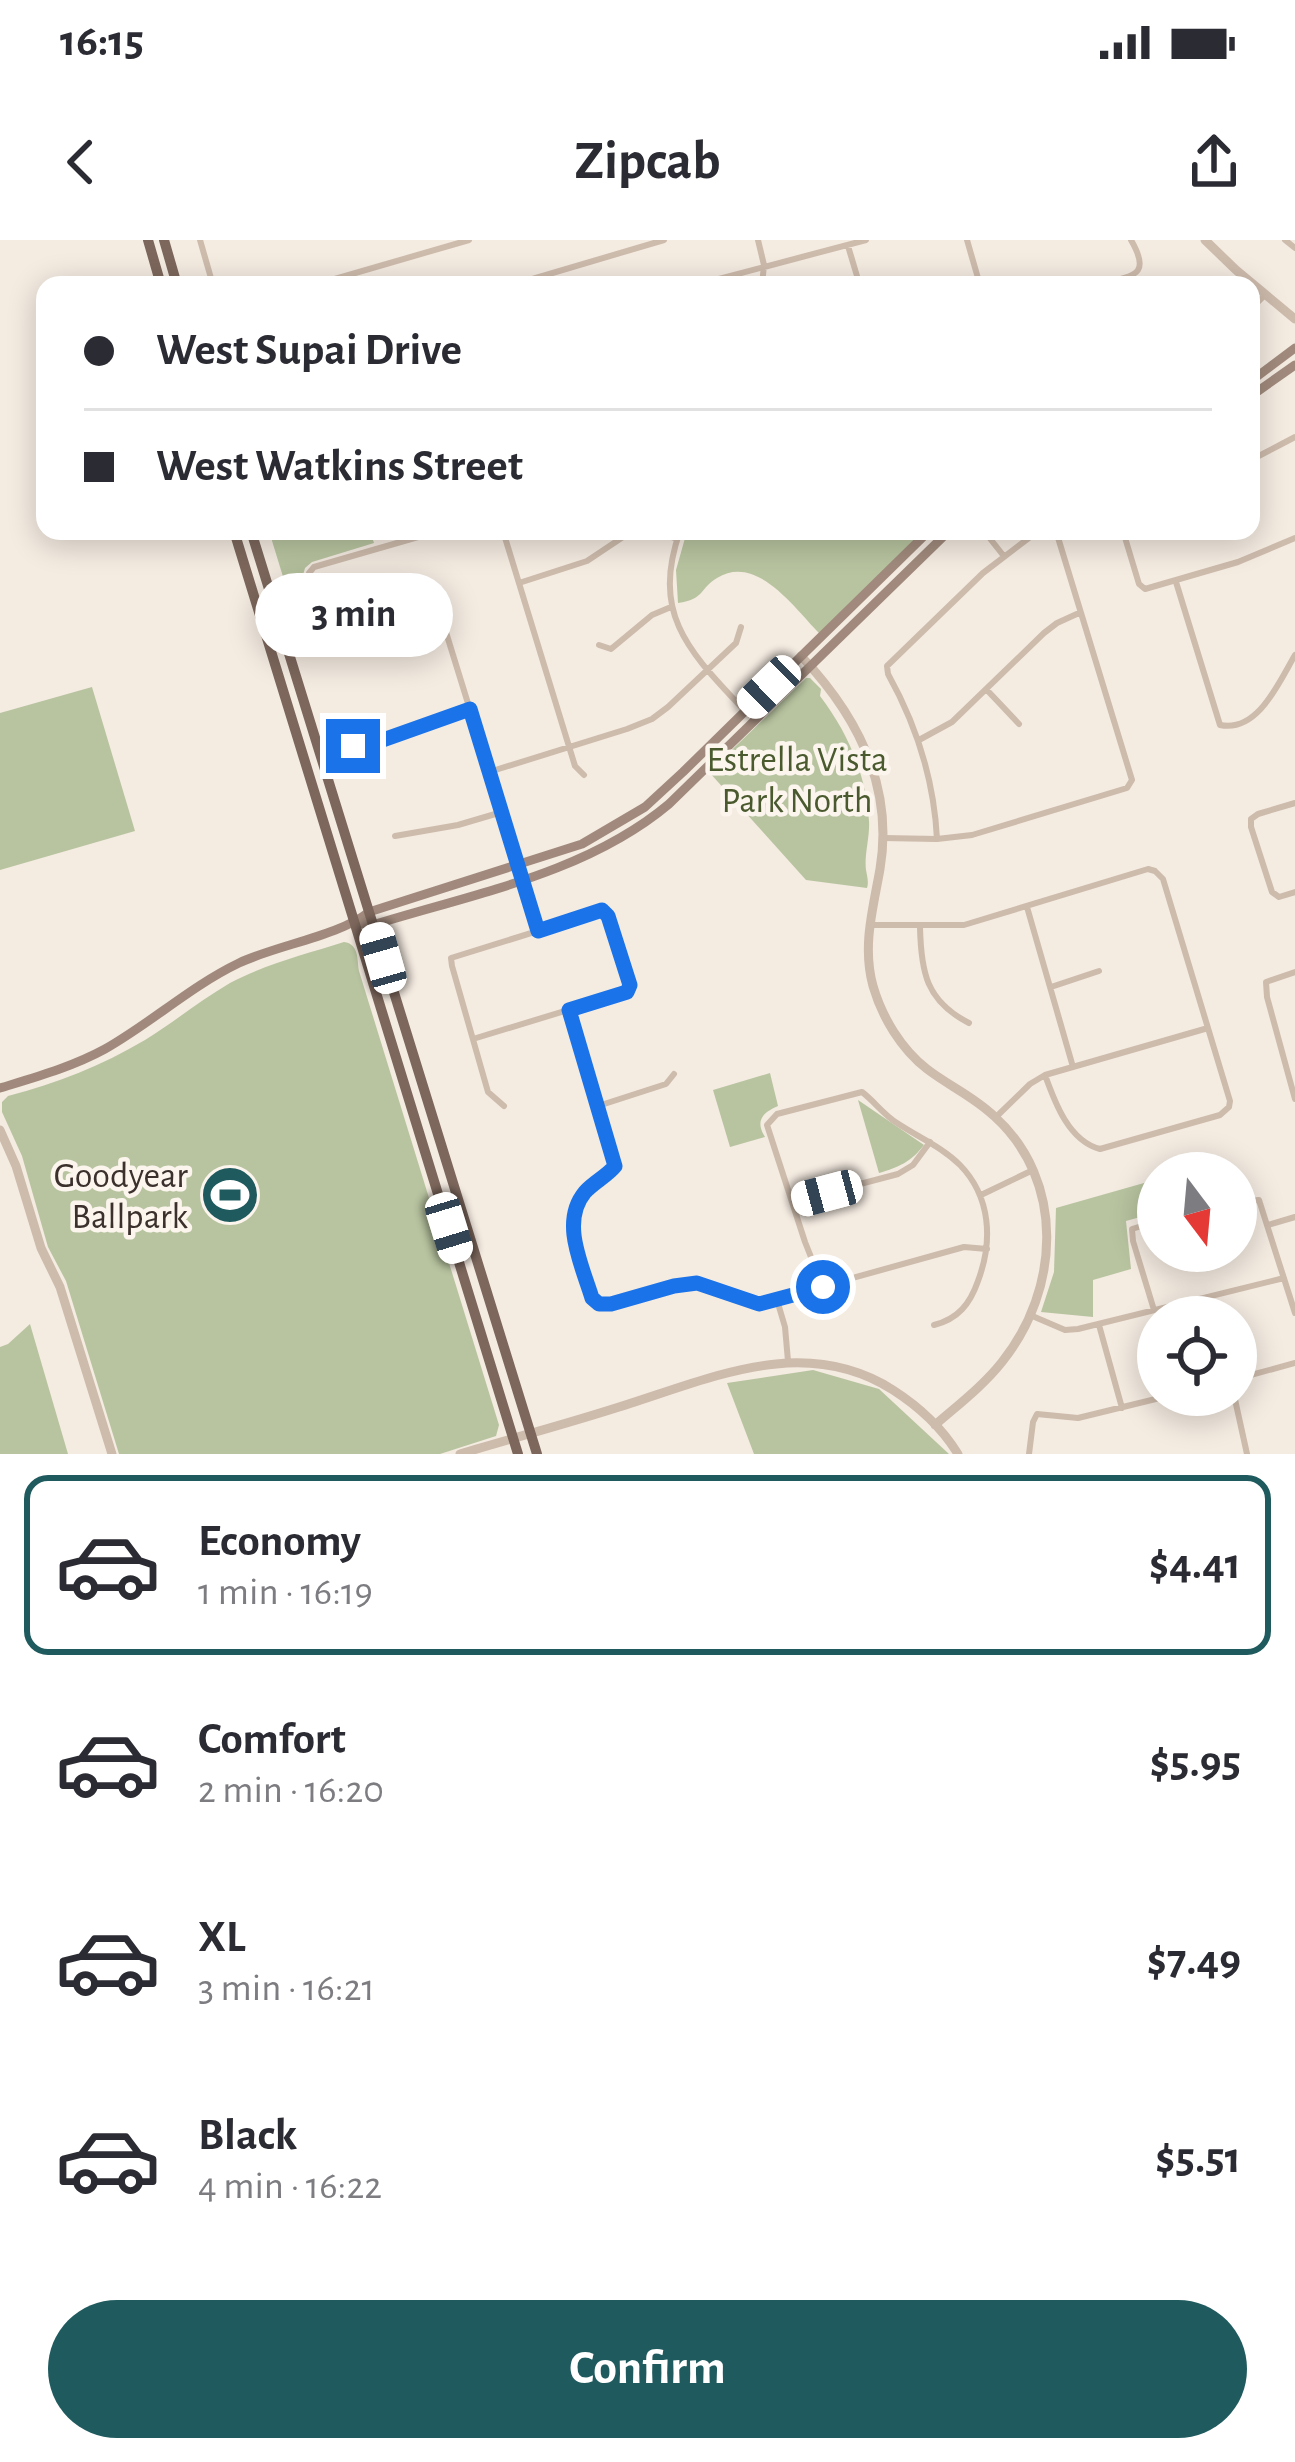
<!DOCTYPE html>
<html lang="en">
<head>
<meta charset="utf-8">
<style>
  :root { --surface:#fff; --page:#f2f2f3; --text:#2b2b33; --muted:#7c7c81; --line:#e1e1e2; --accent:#1f5a5e }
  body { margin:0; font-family:"Alegreya Sans",sans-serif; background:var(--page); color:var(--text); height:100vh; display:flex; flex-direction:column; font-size:45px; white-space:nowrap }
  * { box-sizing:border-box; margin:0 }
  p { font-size:39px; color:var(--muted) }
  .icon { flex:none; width:66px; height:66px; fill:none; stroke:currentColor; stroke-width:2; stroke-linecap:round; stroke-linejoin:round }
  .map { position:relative; height:1214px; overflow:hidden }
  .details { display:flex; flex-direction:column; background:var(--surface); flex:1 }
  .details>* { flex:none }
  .hud { position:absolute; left:36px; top:36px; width:1224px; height:264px; border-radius:24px; box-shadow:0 6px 30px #0003; display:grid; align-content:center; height:264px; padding:0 48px; background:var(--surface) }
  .needle { width:78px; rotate:164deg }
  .fabs { position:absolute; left:1137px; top:912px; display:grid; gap:24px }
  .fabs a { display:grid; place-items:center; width:120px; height:120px; border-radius:50%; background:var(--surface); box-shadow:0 6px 30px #0003; font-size:60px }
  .end { position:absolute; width:54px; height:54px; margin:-27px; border:15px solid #1a73e8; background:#fff; box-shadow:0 0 0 6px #fff }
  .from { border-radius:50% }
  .bubble { position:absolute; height:84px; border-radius:42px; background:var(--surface); box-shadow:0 6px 30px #0003; font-size:39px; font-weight:700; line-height:84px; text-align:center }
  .car { position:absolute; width:36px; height:72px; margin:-36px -18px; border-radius:15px; box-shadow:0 0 9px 3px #0007; background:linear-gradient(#fff 24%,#345 0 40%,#fff 0 76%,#345 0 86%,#fff 0) }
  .hud b { display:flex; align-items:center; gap:42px; height:114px; font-size:45px }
  .hud b+b { border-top:3px solid var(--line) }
  .hud i { width:30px; height:30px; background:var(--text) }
  ul { padding:21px 0 0; list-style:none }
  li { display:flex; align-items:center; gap:36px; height:180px; margin:0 24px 18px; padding:0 24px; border:6px solid transparent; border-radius:24px }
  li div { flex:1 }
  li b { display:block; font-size:45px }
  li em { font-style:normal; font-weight:700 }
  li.active { border-color:var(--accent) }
  li>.icon { width:108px; height:108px; stroke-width:1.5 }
  .cta { display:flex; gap:24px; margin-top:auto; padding:24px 48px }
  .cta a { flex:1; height:138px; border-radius:72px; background:var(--accent); color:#fff; font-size:48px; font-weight:700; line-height:138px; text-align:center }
  .status { display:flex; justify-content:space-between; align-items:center; height:84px; padding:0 60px; background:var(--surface); direction:ltr }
  .status svg { height:33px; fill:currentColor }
  header { display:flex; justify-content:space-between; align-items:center; height:156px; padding:0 48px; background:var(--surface); font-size:54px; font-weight:700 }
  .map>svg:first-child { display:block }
  .green { fill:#b8c4a0 }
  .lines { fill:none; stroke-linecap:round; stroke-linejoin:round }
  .minor { stroke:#cdbbac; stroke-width:6 }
  .tertiary { stroke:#cdbbac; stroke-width:9 }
  .secondary { stroke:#a18a7d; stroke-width:9 }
  .primary { stroke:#7d675c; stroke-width:10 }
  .route { stroke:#1a73e8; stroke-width:15 }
  .labels { text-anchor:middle; stroke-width:9; stroke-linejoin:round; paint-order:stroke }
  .park-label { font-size:36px; fill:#4a5a2e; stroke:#fbf5ee }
  .poi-label { font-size:36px; fill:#3b302b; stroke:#fbf5ee; text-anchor:end }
</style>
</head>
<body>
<div class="status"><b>16:15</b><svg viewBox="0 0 49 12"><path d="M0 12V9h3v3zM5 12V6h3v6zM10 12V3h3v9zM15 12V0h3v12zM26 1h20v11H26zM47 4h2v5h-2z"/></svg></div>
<header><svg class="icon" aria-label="back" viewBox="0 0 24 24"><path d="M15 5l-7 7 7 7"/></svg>Zipcab<svg class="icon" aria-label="share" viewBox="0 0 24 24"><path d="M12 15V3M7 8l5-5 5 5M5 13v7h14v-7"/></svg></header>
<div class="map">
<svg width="1295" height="1214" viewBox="0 0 1295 1214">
  <rect width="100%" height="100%" fill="#f4ebe1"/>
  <!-- green -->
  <path class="green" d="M269 291H370L374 303 312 322 305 328 303 335 284 340Z
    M687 291H924L820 394C795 369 757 313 717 338 699 349 705 359 678 363L676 330Z
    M806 438H810L821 449 820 456C848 493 866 534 869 581 870 597 864 615 866 630 867 636 869 642 867 648L806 640 709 532Z
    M92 447 135 591 0 630V473Z
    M344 702C359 704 357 719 359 731L499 1185 496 1196 440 1214H119L66 1041 48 1007 22 916 2 872V862L8 856C57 843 101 826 145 800 174 782 201 760 230 743 266 724 306 714 344 702Z
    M770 833 778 866C762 873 755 881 765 897L730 907 713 850Z
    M858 860 924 905C911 922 899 927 879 933Z
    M1158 939V972L1126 981 1131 1029 1093 1040V1077L1041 1072 1054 1032 1056 968Z
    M30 1084 68 1214H0V1107L8 1104Z
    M813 1130 879 1149 949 1214H754L727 1143Z"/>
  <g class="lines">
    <!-- minor -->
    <path class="minor" d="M200 0 213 45
      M758 0 764 25 762 45
      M967 0 980 45
      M1285 0 1295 8
      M848 6 857 36V45
      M314 45 469 0
      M512 45 664 0
      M696 45 866 0
      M1098 45C1131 35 1153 38 1131 0
      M1251 69 1265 55
      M1251 220 1295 197
      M427 291 418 297 314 327 309 333 329 402C361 428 402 397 433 382L440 381 445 389 538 690
      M503 291 575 526 584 535
      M654 291 677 299
      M680 291C650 376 691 413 745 471
      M984 291 1003 315
      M1123 291 1139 344 1145 349 1238 322 1295 298
      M1176 342 1220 485C1258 493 1279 442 1295 415
      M519 343 587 321 632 291
      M599 405 611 409 652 375 671 367
      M986 449 1019 484
      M919 500 952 482 1044 393 1057 383 1079 373
      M353 505 380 501 469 469
      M489 532 627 489 652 479 668 467 736 403 741 387
      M1295 563 1258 574 1251 579V587L1272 652 1279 657 1295 652
      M395 596 458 585 502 572
      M883 598 937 599 972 595 1127 548 1132 540 1056 291
      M937 599C934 539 917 486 888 434L887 426 983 333 1038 291
      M1027 667 1073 827
      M869 685H964L1148 629 1155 631 1163 639 1230 861 1229 867 1220 875 1100 909C1069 901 1055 863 1045 835
      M920 687C921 732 926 761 969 783
      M1295 732 1266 742 1267 757 1295 859
      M1051 747 1099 731
      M569 770 614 918 613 931C554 971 574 1000 592 1057L599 1064H611L675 1046 696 1043 759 1064 964 1007 987 1009
      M473 799 627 752 630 745 608 676 602 671 451 718 452 726 488 852 504 866
      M598 866 666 844 674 834
      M996 877 1030 844 1045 835 1208 788
      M981 955 1031 931
      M792 962 898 934 913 925 930 902
      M1236 962 1259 960 1295 1073
      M1268 985 1295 977
      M823 1047 805 1002 767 885 777 874 862 852C874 861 884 875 897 883 918 897 942 907 960 925 991 957 993 1001 978 1041 970 1064 958 1079 934 1085
      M777 1060 785 1087 788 1121
      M1154 1070 1133 1001 1132 989 1158 981
      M1030 1075 1065 1090 1078 1089 1284 1038
      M1099 1085 1122 1168
      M1236 1139 1295 1123
      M1234 1155 1247 1214
      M1029 1214 1033 1182 1037 1174 1078 1178 1172 1155"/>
    <!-- tertiary -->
    <path class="tertiary" d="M1205 0 1236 30 1295 79
      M801 416C857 475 894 546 880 629 873 669 862 706 873 746 882 777 901 809 927 829 949 846 973 856 994 876 1066 941 1060 1050 1002 1122 983 1146 958 1165 935 1185
      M0 890 16 926 41 1008 60 1047 112 1214
      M460 1214C513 1198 566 1184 619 1167 710 1139 803 1093 893 1150 918 1166 942 1188 958 1214"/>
    <!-- secondary -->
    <path class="secondary" d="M1251 141 1295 108
      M1251 156 1295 125
      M355 683 373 685C473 654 587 633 669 564L949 291
      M0 848C36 837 72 827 105 809 151 783 191 746 239 723 277 705 339 696 369 672L582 604 645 567 683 532 929 291"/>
    <!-- primary -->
    <path class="primary" d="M148 0 161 45
      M164 0 177 45
      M234 291 518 1214
      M251 291 537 1214"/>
  </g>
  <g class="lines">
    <!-- route -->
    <path class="route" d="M353 506 380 501 470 469 538 691 602 670 608 676 630 745 627 752 569 770 615 926C607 936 594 942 585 952 560 982 582 1025 592 1058L599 1064H611L674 1046 697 1043 759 1064 823 1047"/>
  </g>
  <!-- icons -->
  <defs>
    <symbol id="stadium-disc" viewBox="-11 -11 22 22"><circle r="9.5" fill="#1f5a5e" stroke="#fbf5ee"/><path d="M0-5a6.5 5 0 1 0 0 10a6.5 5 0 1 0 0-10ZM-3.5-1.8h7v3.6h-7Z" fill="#fff"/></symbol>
  </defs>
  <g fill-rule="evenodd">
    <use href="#stadium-disc" x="197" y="922" width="66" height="66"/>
  </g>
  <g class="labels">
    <!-- park labels -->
    <g class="park-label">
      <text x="797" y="531">Estrella Vista<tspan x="797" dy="41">Park North</tspan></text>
    </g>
    <!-- poi labels -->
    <g class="poi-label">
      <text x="188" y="947">Goodyear<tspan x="188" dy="41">Ballpark</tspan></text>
    </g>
  </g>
</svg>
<div class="fabs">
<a><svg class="needle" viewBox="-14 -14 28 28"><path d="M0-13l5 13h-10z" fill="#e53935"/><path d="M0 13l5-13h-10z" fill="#7c7c81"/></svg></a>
<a><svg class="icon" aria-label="locate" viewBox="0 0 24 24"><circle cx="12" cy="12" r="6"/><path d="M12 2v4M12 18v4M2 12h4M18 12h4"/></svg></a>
</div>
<i class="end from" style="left:823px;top:1047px"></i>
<i class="end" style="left:353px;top:506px"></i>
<div class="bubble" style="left:255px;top:333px;width:198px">3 min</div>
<i class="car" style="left:769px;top:447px;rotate:226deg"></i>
<i class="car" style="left:383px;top:718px;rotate:344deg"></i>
<i class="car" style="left:827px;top:953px;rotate:255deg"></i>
<i class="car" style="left:449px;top:988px;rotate:163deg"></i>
<div class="hud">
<b><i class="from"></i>West Supai Drive</b>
<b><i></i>West Watkins Street</b>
</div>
</div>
<section class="details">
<ul>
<li class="active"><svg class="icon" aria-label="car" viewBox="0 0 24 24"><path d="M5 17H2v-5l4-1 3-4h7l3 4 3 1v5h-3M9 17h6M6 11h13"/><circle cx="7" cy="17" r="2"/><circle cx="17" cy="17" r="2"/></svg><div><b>Economy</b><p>1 min · 16:19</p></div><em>$4.41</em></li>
<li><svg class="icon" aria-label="car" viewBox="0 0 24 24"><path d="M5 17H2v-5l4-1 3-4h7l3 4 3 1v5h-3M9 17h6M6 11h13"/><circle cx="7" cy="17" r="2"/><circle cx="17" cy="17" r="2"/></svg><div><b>Comfort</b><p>2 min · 16:20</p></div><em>$5.95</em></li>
<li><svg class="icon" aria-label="car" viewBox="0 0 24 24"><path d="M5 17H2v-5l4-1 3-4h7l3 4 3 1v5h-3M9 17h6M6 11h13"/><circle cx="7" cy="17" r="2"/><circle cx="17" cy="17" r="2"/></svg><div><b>XL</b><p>3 min · 16:21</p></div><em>$7.49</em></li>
<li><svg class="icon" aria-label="car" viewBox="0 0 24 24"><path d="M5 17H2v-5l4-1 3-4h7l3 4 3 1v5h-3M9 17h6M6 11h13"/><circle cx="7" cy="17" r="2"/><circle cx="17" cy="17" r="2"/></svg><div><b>Black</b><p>4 min · 16:22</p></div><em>$5.51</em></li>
</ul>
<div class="cta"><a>Confirm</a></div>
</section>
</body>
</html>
